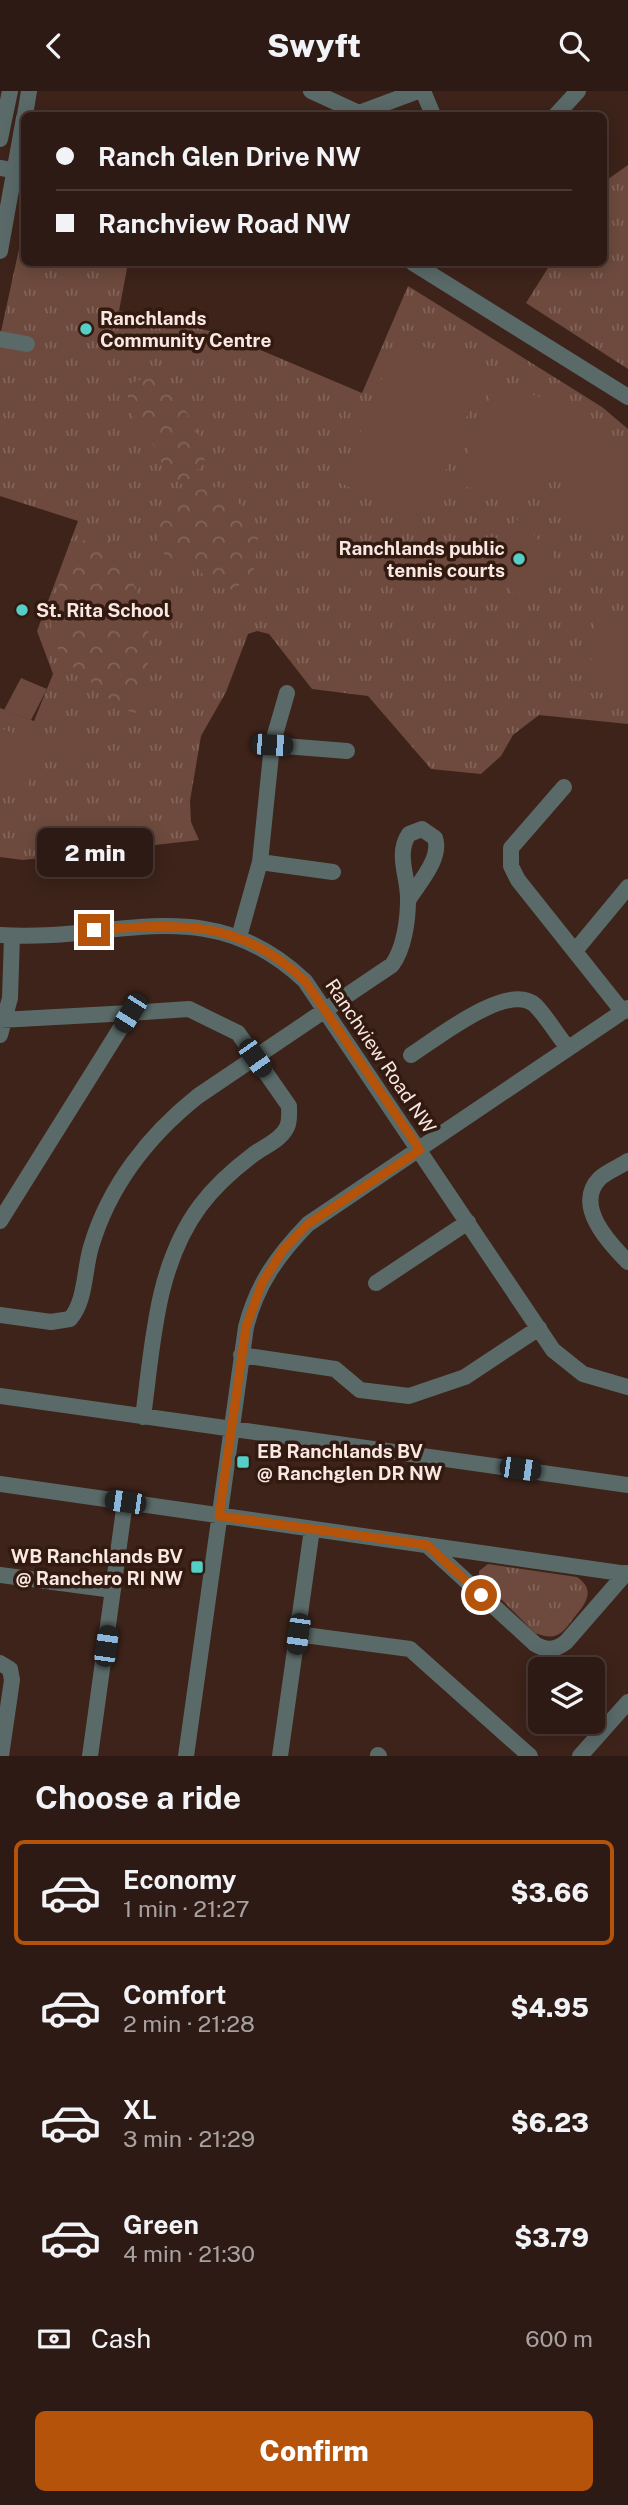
<!DOCTYPE html>
<html lang="en">
<head>
<meta charset="utf-8">
<style>
  :root { --surface:#2e1a14; --page:#36231d; --text:#f1f3f6; --muted:#a7a1a0; --line:#493834; --accent:#b45309 }
  body { margin:0; font-family:"Public Sans",sans-serif; background:var(--page); color:var(--text); height:100vh; display:flex; flex-direction:column; font-size:26px; white-space:nowrap }
  * { box-sizing:border-box; margin:0 }
  p { font-size:23px; color:var(--muted) }
  .icon { flex:none; width:38px; height:38px; fill:none; stroke:currentColor; stroke-width:2; stroke-linecap:round; stroke-linejoin:round }
  .map { position:relative; height:1665px; overflow:hidden }
  .sheet { display:flex; flex-direction:column; background:var(--surface); flex:1 }
  .sheet>* { flex:none }
  .hud { position:absolute; left:21px; top:21px; width:586px; height:154px; border-radius:10px; box-shadow:0 4px 18px #0003,0 0 0 2px var(--line); display:grid; align-content:center; height:154px; padding:0 35px; background:var(--surface) }
  .buttons { position:absolute; left:528px; top:1566px; display:grid; gap:14px }
  .buttons a { display:grid; place-items:center; width:77px; height:77px; border-radius:10px; background:var(--surface); box-shadow:0 4px 18px #0003,0 0 0 2px var(--line); font-size:35px }
  .end { position:absolute; width:32px; height:32px; margin:-16px; border:9px solid #b45309; background:#fff; box-shadow:0 0 0 4px #fff }
  .from { border-radius:50% }
  .bubble { position:absolute; height:49px; border-radius:10px; background:var(--surface); box-shadow:0 4px 18px #0003,0 0 0 2px var(--line); font-size:23px; font-weight:800; line-height:49px; text-align:center }
  .car { position:absolute; width:21px; height:42px; margin:-21px -10px; border-radius:9px; box-shadow:0 0 5px 2px #0007; background:linear-gradient(#222 24%,#8ab4d8 0 40%,#222 0 76%,#8ab4d8 0 86%,#222 0) }
  .hud b { display:flex; align-items:center; gap:24px; height:66px; font-size:26px }
  .hud b+b { border-top:2px solid var(--line) }
  .hud i { width:18px; height:18px; background:var(--text) }
  ul { padding:0; list-style:none }
  li { display:flex; align-items:center; gap:21px; height:105px; margin:0 14px 10px; padding:0 21px; border:4px solid transparent; border-radius:10px }
  li div { flex:1 }
  li b { display:block; font-size:26px }
  li em { font-style:normal; font-weight:800 }
  li.selected { border-color:var(--accent) }
  li>.icon { width:63px; height:63px; stroke-width:1.5 }
  h2 { padding:0 35px; font-size:32px; line-height:84px }
  .pay { display:flex; align-items:center; gap:18px; height:77px; padding:0 35px; font-size:26px }
  .pay p { margin-inline-start:auto }
  .action { display:flex; gap:14px; margin-top:auto; padding:14px 35px }
  .action a { flex:1; height:80px; border-radius:10px; background:var(--accent); color:#fff; font-size:28px; font-weight:800; line-height:80px; text-align:center }
  header { display:flex; justify-content:space-between; align-items:center; height:91px; padding:0 35px; background:var(--surface); font-size:32px; font-weight:800 }
  .map>svg:first-child { display:block }
  .grass { fill:url(#grass-tufts) }
  .forest { fill:url(#forest-crowns) }
  .pitch { fill:#6d4a3d }
  .lines { fill:none; stroke-linecap:round; stroke-linejoin:round }
  .minor { stroke:#5a6a68; stroke-width:16 }
  .route { stroke:#b45309; stroke-width:9 }
  .poi-dot { fill:#55cec5; stroke:#321a11; stroke-width:2.5 }
  .labels { text-anchor:middle; stroke-width:7; stroke-linejoin:round; paint-order:stroke }
  .poi-label { font-size:19px; font-weight:bold; fill:#f9e7e1; stroke:#321a11; text-anchor:start }
  .street-label { font-size:19px; fill:#f9e7e1; stroke:#321a11 }
</style>
</head>
<body>
<header><svg class="icon" aria-label="back" viewBox="0 0 24 24"><path d="M15 5l-7 7 7 7"/></svg>Swyft<svg class="icon" aria-label="search" viewBox="0 0 24 24"><circle cx="10" cy="10" r="6"/><path d="M15 15l6 6"/></svg></header>
<div class="map">
<svg width="628" height="1665" viewBox="0 0 628 1665">
  <defs>
    <pattern id="grass-tufts" width="24" height="20" patternUnits="userSpaceOnUse" patternTransform="scale(1.75)"><rect width="24" height="20" fill="#6d4a3d"/><path d="M3 7l-1-3M5 7V3M7 7l1-3M15 17l-1-3M17 17v-4M19 17l1-3" fill="none" stroke="#836459"/></pattern>
    <pattern id="forest-crowns" width="20" height="18" patternUnits="userSpaceOnUse" patternTransform="scale(1.75)"><rect width="20" height="18" fill="#6d4a3d"/><path d="M2 6a3 3 0 1 1 6 0M12 15a3 3 0 1 1 6 0" fill="none" stroke="#836459"/></pattern>
  </defs>
  <rect width="100%" height="100%" fill="#3d231a"/>
  <!-- grass -->
  <path class="grass" d="M628 74V278L526 212 551 172H604V91Z
    M24 135V172H128L119 220 223 243 362 302 408 195 602 316 628 338V633L539 624 513 644 501 665 481 683 431 678 368 605 312 598 269 543 257 540 248 543 226 601 201 645 190 710 191 731 199 749 23 769 0 766V617L34 630 53 583 37 540 78 430 0 405V245Z
    M488 1473 577 1486C597 1500 585 1513 573 1528 569 1533 564 1541 557 1544 550 1547 543 1545 535 1542L479 1486V1480Z"/>
  <!-- forest -->
  <path class="forest" d="M150 285C185 316 196 324 205 371L184 394 169 387 153 353 135 329 127 303 129 293Z
    M219 396 246 418 258 445 254 479 234 499 214 496 196 475 165 465 153 435C167 408 189 398 219 396Z
    M87 444 108 446C149 518 161 539 137 622 119 620 107 605 93 593 80 581 60 567 54 549 41 513 69 473 87 444Z"/>
  <!-- pitch -->
  <path class="pitch" d="M399 245 484 281 427 427 340 392Z
    M506 293 595 329C545 403 544 409 454 394L492 302Z
    M590 343 628 378V411L592 449C548 407 556 389 590 343Z
    M519 427 559 472 519 509 478 463Z
    M595 522 628 525V603L589 600Z
    M21 587 47 598 31 629 4 619Z
    M58 634 90 650 84 671 44 667Z
    M0 637 42 653 24 705 0 697Z"/>
  <g class="lines">
    <!-- minor -->
    <path class="minor" d="M311 0 359 22 418 0
      M423 0 433 24
      M25 24 29 0
      M556 24 578 0
      M0 48 10 0
      M0 77 24 81
      M0 160 24 27
      M413 172 628 306
      M0 248 27 253
      M272 654 347 660
      M564 696 511 757V775L518 789 623 921
      M260 771 333 781
      M0 844C115 852 207 797 305 890L553 1259 583 1283 628 1296
      M239 846 260 771 272 654 287 602
      M575 860 628 796
      M130 922 189 918 238 942 289 1015C289 1022 290 1030 287 1036 281 1049 265 1055 254 1063 234 1078 215 1095 200 1115 155 1176 153 1254 143 1326
      M0 929 130 922 0 1130
      M0 944 10 907 12 845
      M411 964C436 948 508 890 535 914 547 926 557 944 568 957
      M628 1070C619 1076 608 1080 600 1087 573 1114 609 1152 628 1171
      M376 1192 468 1131
      M0 1224 51 1231 70 1228C86 1210 84 1179 91 1156 109 1095 149 1044 198 1005L392 874C404 858 408 829 408 809 409 788 395 763 409 743L422 738 435 747C442 767 419 792 409 808
      M241 1264 335 1278 360 1299 409 1305 465 1286 539 1237
      M0 1305 628 1394
      M0 1393 628 1483
      M427 1454 535 1553C546 1560 556 1559 566 1551L626 1482
      M0 1484 113 1499
      M297 1543 410 1558 530 1665
      M0 1572 10 1578 12 1589 1 1665
      M378 1664 379 1665
      M90 1665 125 1411
      M186 1665 246 1236C257 1193 278 1164 308 1133L628 917
      M280 1665 312 1438
      M580 1665 628 1611"/>
  </g>
  <g class="lines">
    <!-- route -->
    <path class="route" d="M94 839C178 833 239 827 305 890L420 1059 308 1133 283 1159 262 1192 246 1236 219 1425 427 1454 481 1504"/>
  </g>
  <!-- markers -->
  <g class="poi-dot">
    <circle cx="86" cy="238" r="7"/>
    <circle cx="519" cy="468" r="7"/>
    <circle cx="22" cy="519" r="7"/>
    <rect x="236" y="1364" width="14" height="14" rx="3.5"/>
    <rect x="190" y="1469" width="14" height="14" rx="3.5"/>
  </g>
  <g class="labels">
    <!-- poi labels -->
    <g class="poi-label">
      <text x="100" y="234">Ranchlands<tspan x="100" dy="22">Community Centre</tspan></text>
      <text x="505" y="464" text-anchor="end">Ranchlands public<tspan x="505" dy="22">tennis courts</tspan></text>
      <text x="36" y="526">St. Rita School</text>
      <text x="257" y="1367">EB Ranchlands BV<tspan x="257" dy="22">@ Ranchglen DR NW</tspan></text>
      <text x="183" y="1472" text-anchor="end">WB Ranchlands BV<tspan x="183" dy="22">@ Ranchero RI NW</tspan></text>
    </g>
    <!-- street labels -->
    <g class="street-label">
      <text transform="translate(381 965) rotate(56)" y="7">Ranchview Road NW</text>
    </g>
  </g>
</svg>
<div class="buttons">
<a><svg class="icon" aria-label="layers" viewBox="0 0 24 24"><path d="M12 4l9 5-9 5-9-5zM3 14l9 5 9-5"/></svg></a>
</div>
<i class="end from" style="left:481px;top:1504px"></i>
<i class="end" style="left:94px;top:839px"></i>
<div class="bubble" style="left:37px;top:737px;width:116px">2 min</div>
<i class="car" style="left:272px;top:654px;rotate:94deg"></i>
<i class="car" style="left:130px;top:922px;rotate:212deg"></i>
<i class="car" style="left:255px;top:967px;rotate:145deg"></i>
<i class="car" style="left:520px;top:1378px;rotate:98deg"></i>
<i class="car" style="left:125px;top:1411px;rotate:278deg"></i>
<i class="car" style="left:298px;top:1543px;rotate:188deg"></i>
<i class="car" style="left:106px;top:1555px;rotate:8deg"></i>
<div class="hud">
<b><i class="from"></i>Ranch Glen Drive NW</b>
<b><i></i>Ranchview Road NW</b>
</div>
</div>
<section class="sheet">
<h2>Choose a ride</h2>
<ul>
<li class="selected"><svg class="icon" aria-label="car" viewBox="0 0 24 24"><path d="M5 17H2v-5l4-1 3-4h7l3 4 3 1v5h-3M9 17h6M6 11h13"/><circle cx="7" cy="17" r="2"/><circle cx="17" cy="17" r="2"/></svg><div><b>Economy</b><p>1 min · 21:27</p></div><em>$3.66</em></li>
<li><svg class="icon" aria-label="car" viewBox="0 0 24 24"><path d="M5 17H2v-5l4-1 3-4h7l3 4 3 1v5h-3M9 17h6M6 11h13"/><circle cx="7" cy="17" r="2"/><circle cx="17" cy="17" r="2"/></svg><div><b>Comfort</b><p>2 min · 21:28</p></div><em>$4.95</em></li>
<li><svg class="icon" aria-label="car" viewBox="0 0 24 24"><path d="M5 17H2v-5l4-1 3-4h7l3 4 3 1v5h-3M9 17h6M6 11h13"/><circle cx="7" cy="17" r="2"/><circle cx="17" cy="17" r="2"/></svg><div><b>XL</b><p>3 min · 21:29</p></div><em>$6.23</em></li>
<li><svg class="icon" aria-label="car" viewBox="0 0 24 24"><path d="M5 17H2v-5l4-1 3-4h7l3 4 3 1v5h-3M9 17h6M6 11h13"/><circle cx="7" cy="17" r="2"/><circle cx="17" cy="17" r="2"/></svg><div><b>Green</b><p>4 min · 21:30</p></div><em>$3.79</em></li>
</ul>
<div class="pay"><svg class="icon" aria-label="cash" viewBox="0 0 24 24"><path d="M3 7h18v10H3z"/><circle cx="12" cy="12" r="2"/></svg>Cash<p>600 m</p></div>
<div class="action"><a>Confirm</a></div>
</section>
</body>
</html>
